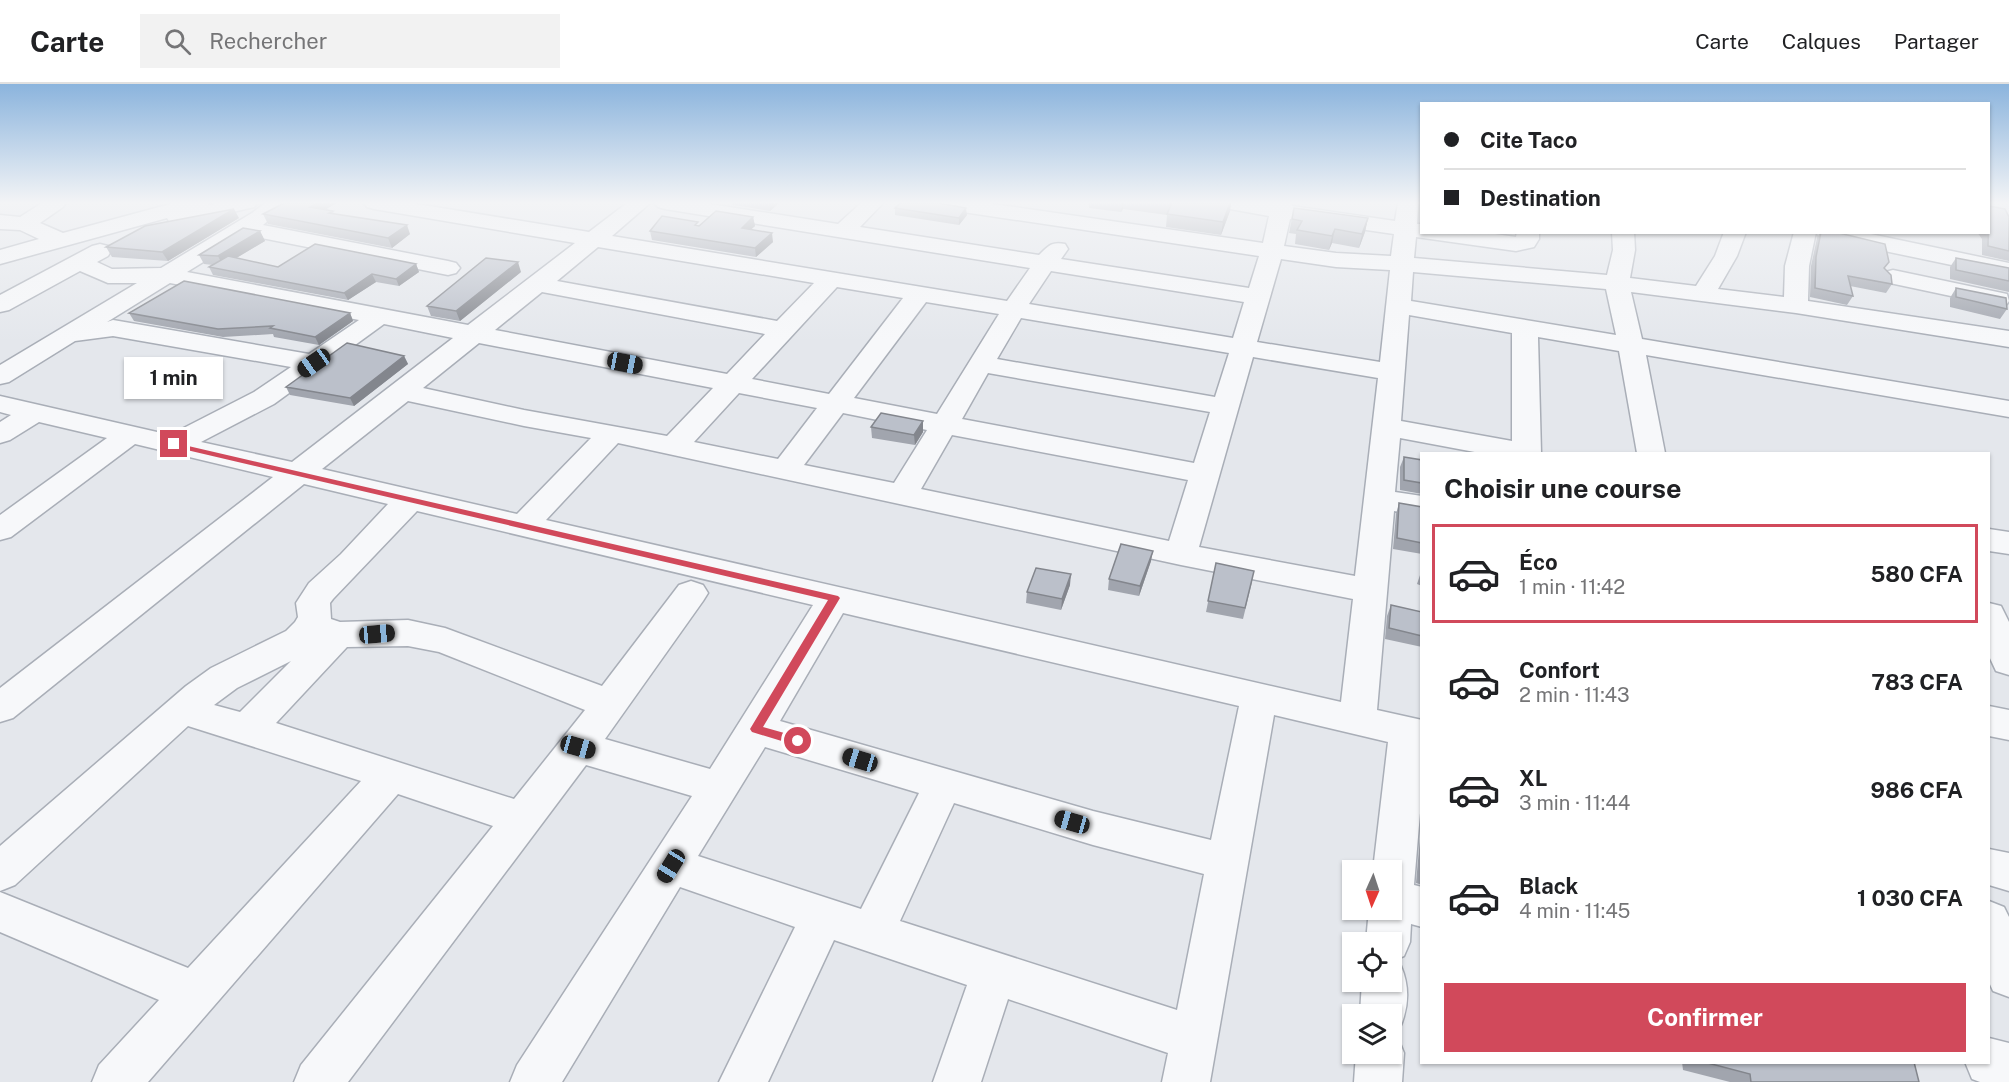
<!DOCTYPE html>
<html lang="fr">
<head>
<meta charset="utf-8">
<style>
  :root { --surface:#fff; --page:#f2f2f2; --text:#202124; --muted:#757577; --line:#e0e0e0; --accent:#d1495b }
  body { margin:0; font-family:"Public Sans",sans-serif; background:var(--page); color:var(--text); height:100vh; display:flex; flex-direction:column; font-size:22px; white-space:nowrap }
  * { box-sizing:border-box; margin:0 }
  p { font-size:20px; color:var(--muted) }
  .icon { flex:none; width:33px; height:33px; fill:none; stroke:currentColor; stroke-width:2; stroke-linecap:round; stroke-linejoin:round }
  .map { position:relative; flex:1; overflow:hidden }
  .side { position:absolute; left:1420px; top:368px; width:570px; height:612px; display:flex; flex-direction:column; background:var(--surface); border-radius:0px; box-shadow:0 2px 4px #0004 }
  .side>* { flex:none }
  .hud { position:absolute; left:1420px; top:18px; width:570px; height:132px; border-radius:0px; box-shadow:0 2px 4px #0004; display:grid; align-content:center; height:132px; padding:0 24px; background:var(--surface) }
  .needle { width:39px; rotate:183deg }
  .controls { position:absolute; left:1342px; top:776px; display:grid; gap:12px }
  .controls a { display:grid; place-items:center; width:60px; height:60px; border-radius:0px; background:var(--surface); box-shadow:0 2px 4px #0004; font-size:30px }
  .end { position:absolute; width:27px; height:27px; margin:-14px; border:8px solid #d1495b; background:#fff; box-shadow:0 0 0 3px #fff }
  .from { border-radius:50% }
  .bubble { position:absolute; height:42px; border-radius:0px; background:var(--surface); box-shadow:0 2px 4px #0004; font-size:20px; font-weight:700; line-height:42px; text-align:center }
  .car { position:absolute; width:18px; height:36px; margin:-18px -9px; border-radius:8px; box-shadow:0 0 4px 2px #0007; background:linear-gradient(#222 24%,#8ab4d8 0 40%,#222 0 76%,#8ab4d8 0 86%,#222 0) }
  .hud b { display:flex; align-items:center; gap:21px; height:57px; font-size:22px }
  .hud b+b { border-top:2px solid var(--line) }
  .hud i { width:15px; height:15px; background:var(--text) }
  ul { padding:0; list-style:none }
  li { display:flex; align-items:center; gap:18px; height:99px; margin:0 12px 9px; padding:0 12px; border:3px solid transparent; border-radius:0px }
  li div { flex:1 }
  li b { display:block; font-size:22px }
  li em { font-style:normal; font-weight:700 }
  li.selected { border-color:var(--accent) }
  li>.icon { width:54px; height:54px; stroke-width:1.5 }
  h2 { padding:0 24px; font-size:27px; line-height:72px }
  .primary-button { display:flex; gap:12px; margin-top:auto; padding:12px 24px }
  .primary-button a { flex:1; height:69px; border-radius:0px; background:var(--accent); color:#fff; font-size:24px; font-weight:700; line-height:69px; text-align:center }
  header { display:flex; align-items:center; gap:36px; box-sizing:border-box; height:84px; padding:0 30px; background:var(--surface); border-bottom:2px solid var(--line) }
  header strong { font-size:28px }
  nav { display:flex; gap:33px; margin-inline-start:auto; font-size:21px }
  .search { width:420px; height:54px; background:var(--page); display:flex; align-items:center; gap:15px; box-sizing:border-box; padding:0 21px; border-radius:0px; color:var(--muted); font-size:22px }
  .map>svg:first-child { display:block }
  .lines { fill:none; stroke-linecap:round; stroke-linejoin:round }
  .minor-casing { stroke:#a9aeb7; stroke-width:3 }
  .minor { fill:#f7f8fa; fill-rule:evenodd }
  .wall { fill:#a1a5ae }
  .shaded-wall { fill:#83868d }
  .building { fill:#bbc0ca; stroke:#83868d; stroke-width:1.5 }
  .route { fill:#d1495b }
</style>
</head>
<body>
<header>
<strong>Carte</strong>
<div class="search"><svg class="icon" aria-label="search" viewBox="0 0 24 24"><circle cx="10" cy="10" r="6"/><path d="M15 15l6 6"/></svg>Rechercher</div>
<nav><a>Carte</a><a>Calques</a><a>Partager</a></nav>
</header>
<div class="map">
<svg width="2009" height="998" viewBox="0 0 2009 998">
  <rect width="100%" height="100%" fill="#e4e7ec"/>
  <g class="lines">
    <defs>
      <path id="minor" d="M42 119H66L63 123 40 139 63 149 174 119H209L208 121 219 119H258L254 123 178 141 170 139 167 134 0 180V166L39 155 20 146 0 145V131L20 133Z
        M265 119H289L263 141 448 177 456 179 460 184 456 189 448 191 247 151 187 188 468 241 575 159 374 125 367 123 364 119H411L589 148 627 119H650L612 152 1007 217 1030 184 665 125 658 123 654 119H704L838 140 861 119H883L860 143 1039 171C1048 162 1052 157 1065 160L1068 165 1061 175 1249 204 1259 172 943 125 936 123 932 119H986L1263 159 1269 132 1219 123 1216 119H1292V122L1395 137 1398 119H1418L1417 140H1422V148H1481L1516 153 1517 148H1539V155L1534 163 1516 167 1416 153 1414 174 1607 191 1613 166 1612 148H1634L1635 166 1630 194 1696 202 1715 172 1724 148H1746L1737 172 1718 205 1784 213 1785 182 1794 148H1816L1809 182 1808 217 2009 247V263L1796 229 1631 208 1642 255 2009 317V333L1646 271 1665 369H1637L1619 267 1538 253 1541 369H1480L1400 354 1395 408 1422 412V432L1394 427 1377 626 1422 636V705L1414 801 1422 803V843L1411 840 1410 858 1404 872 1392 877V858H1366L1369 825H1392V786H1373L1388 658 1274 631 1210 998H1162L1168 969 1008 915 981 998H933L967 901 834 856 768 998H719L795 843 680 803 562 998H510L517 981 692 712 586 681 348 998H294L301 981 493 742 398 710 148 998H92L99 981 159 916 0 848V808L188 884 361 697 188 642 15 801 0 807V762L186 602 211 584 286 547 295 538 298 533 296 519 309 499 341 470 388 420 304 400 13 634 0 638V604L273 393 135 360 11 453 0 456V431L107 354 39 338 10 356 0 359V338L11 331 0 328V312L170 351 254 308 291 283 113 252 75 257 9 298 0 300V281L137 199H108L80 187 9 226 0 228V211L92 162 100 160 108 162 111 167 108 172 97 178 112 185 161 184 252 129ZM1290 135 1394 150 1391 172 1336 169 1284 162ZM598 163 814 199 777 237 557 197ZM1281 175 1336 183 1390 186 1380 278 1257 258ZM1051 187 1244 218 1233 254 1029 220ZM1413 188 1606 205 1616 251 1411 217ZM170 199 359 236 309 270 113 236 107 238ZM837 203 903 214 829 310 752 295ZM542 208 765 250 727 290 495 246ZM926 218 999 230 937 330 854 314ZM1409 231 1512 249V357L1401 337ZM1021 234 1229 269 1215 313 997 275ZM384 240 453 254 292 378 201 358 274 320ZM479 259 713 304 667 352 524 326 423 304ZM1253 273 1378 294 1355 492 1199 463ZM988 289 1210 328 1194 379 962 335ZM739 309 817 324 778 375 694 358ZM408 317 524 342 591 354 517 430 322 385ZM843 329 927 346 894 399 804 381ZM952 351 1188 396 1169 457 921 405ZM618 359 1181 481 1353 515 1341 618 546 436ZM417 427 813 521 710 685 605 655 703 517 708 509 703 501 691 497 679 501 602 602 445 544 408 536 340 538 331 535 330 519 333 515ZM843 529 1239 622 1211 756 1093 727 780 637ZM408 562 439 568 585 626 514 715 276 639 347 563ZM291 577 240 628 214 621 237 604ZM765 663 919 709 861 825 698 772ZM954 719 1093 761 1204 790 1177 926 900 837Z
        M1816 148H1861L2009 179V193L1827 155 1819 153Z
        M1893 186 2007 210 2009 217 2007 220 1998 222 1885 198 1881 193 1885 188Z
        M1989 445 2009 448V470L1989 467Z
        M1989 519 2001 522 2009 538V591L1996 587 1989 572Z
        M1989 622 2009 626V656L1989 652Z
        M1989 765 2009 769V807L1989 801Z
        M1989 817 2004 823 2009 833V913L1993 907 1989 898Z
        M1392 878 1401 882C1410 903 1409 924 1399 946L1392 949V930H1360L1362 897H1392Z
        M1392 950 1397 952 1404 969 1402 998H1354L1356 969H1392Z
        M1989 954 2009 959V998H1980L1972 995 1965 978H1989Z"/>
    </defs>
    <!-- minor casing -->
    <use href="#minor" class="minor-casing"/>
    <!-- minor -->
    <use href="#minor" class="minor"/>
  </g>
  <!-- wall -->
  <path class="wall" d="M732 119H779L770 127 733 121Z
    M1089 119H1231L1230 127 1221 151 1166 143 1167 131 1123 125 1121 128 1089 124Z
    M895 124 967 131 959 141 895 131Z
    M1294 124 1368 134 1365 148 1359 164 1332 159 1329 166 1295 160 1296 150 1289 149Z
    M326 125 333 127 334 130 410 150 392 164 268 140 263 130Z
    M753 133 755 142 751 145 773 158 756 173 652 156 650 147 698 142Z
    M2009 133V177L1982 171V155L1977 148H1989Z
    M239 134 168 177 112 173 106 163Z
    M260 147 265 157 236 174 278 183 416 180 419 188 399 202 376 198 348 216 213 191 209 183 213 181 204 180 199 171Z
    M1820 148H1835L1885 185 1892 200 1886 209 1850 202 1853 212 1847 221 1810 213 1811 182 1817 154Z
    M1956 174 2009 184V208L1950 195V183Z
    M521 188 460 237 431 232 427 222Z
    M1956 204 2007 225 2000 235 1950 223V214Z
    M129 229H350L353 237 319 261 274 253 273 250 223 253 134 237Z
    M404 272 408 280 354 322 290 311 286 303Z
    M871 343 923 348 915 361 872 354Z
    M1404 373 1422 376V410L1400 406V383Z
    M1399 419 1422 423V470L1393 465 1396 430Z
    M1151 477 1139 512 1108 506 1109 495Z
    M1216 479 1252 498 1243 535 1206 528Z
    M1422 485V502L1417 500Z
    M1070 501 1061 526 1026 519 1027 508Z
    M1391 521 1422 528V563L1385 555 1387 532Z
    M1422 732V801L1416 799Z
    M1682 978H1914L1919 998H1730L1683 986Z"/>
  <!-- shaded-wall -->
  <path class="shaded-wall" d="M317 119H337L314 132 310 123Z
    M769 119H779L770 127Z
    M1122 119H1124L1123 125 1121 128Z
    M1230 119H1231L1230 127 1221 151 1223 138Z
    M966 124 967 131 959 141V134Z
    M234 125 239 134 168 177 162 168Z
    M753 133 755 142 743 153 742 144Z
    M1368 134 1365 148 1359 164 1362 150Z
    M407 141 410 150 392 164 388 154Z
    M1335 145 1332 159 1329 166 1332 152Z
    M260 147 265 157 223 182 218 172Z
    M772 149 773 158 756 173 755 164Z
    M518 178 521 188 460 237 456 227Z
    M416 180 419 188 399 202 396 195Z
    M372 190 376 198 348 216 344 209Z
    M350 229 353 237 319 261 315 253Z
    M404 272 408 280 354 322 350 314Z
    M923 337V348L915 361 914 351Z
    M1153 467 1151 477 1139 512 1140 502Z
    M1071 490 1070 501 1061 526 1062 515Z"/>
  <!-- building -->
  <path class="building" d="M284 119H317L310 123 333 127 329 129 407 141 388 154 263 130Z
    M900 119H938L966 124 959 134 895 124Z
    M1169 119H1230L1223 138 1167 130 1172 119Z
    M1989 122 2005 125 2009 133V167L1988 162Z
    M1294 124 1368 134 1362 150 1335 145 1332 152 1297 146 1302 137 1292 135Z
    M234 125 162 168 106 163 145 142Z
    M716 127 753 133 742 144 772 149 755 164 650 147 662 132 698 138 695 141 699 142Z
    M243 144 260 147 218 172 199 171Z
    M1821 148H1835L1885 160 1889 178 1884 184 1891 191 1892 200 1848 192 1853 212 1815 204 1816 173Z
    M315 160 416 180 396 195 372 190 344 209 209 183 228 172 278 183Z
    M486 174 518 178 456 227 427 222Z
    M1956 174 2009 184V197L1956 186Z
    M184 197 350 229 315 253 270 244 273 242 218 245 129 229Z
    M1956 204 2006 214 2007 225 1956 213Z
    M347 259 404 272 350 314 286 303Z
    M881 329 923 337 914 351 871 343Z
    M1404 373 1422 376V399L1404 396Z
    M1399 419 1422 423V459L1397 454Z
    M1121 460 1153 467 1140 502 1109 495Z
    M1216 479 1254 487 1245 524 1208 517Z
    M1036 484 1071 490 1062 515 1027 508Z
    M1391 521 1422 528V552L1389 544Z
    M1704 978H1914L1919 998H1751L1750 990Z"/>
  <!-- sky -->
  <linearGradient id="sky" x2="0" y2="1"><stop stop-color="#8bb4dd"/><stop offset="0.46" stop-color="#f3f4f6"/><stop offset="1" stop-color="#f3f4f6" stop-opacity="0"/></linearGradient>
  <rect width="2009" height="258" fill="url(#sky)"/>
  <!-- route -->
  <path class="route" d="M171 358 838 512 840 514 763 643 802 654 803 657 798 662 752 648 750 645 828 516 174 363 171 362Z"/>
</svg>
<div class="controls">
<a><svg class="needle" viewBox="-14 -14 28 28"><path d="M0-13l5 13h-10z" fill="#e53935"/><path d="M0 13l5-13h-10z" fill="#757577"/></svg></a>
<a><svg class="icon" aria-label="locate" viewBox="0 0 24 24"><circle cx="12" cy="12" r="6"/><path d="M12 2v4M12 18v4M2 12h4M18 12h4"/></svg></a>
<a><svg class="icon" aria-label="layers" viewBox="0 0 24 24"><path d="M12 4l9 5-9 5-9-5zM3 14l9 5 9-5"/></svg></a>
</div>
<i class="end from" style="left:798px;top:657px"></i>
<i class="end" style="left:174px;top:360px"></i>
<div class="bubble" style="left:124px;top:273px;width:99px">1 min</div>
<i class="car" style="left:314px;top:279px;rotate:235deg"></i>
<i class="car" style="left:625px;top:279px;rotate:101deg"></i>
<i class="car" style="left:377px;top:550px;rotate:85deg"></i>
<i class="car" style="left:578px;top:663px;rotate:106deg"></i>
<i class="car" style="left:860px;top:676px;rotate:287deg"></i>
<i class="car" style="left:1072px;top:738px;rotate:286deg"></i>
<i class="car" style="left:671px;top:782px;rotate:212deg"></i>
<div class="hud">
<b><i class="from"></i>Cite Taco</b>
<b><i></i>Destination</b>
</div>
<section class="side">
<h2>Choisir une course</h2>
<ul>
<li class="selected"><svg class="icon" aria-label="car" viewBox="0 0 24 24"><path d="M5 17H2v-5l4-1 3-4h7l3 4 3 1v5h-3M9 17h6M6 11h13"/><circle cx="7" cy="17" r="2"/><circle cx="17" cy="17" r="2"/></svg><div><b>Éco</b><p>1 min · 11:42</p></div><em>580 CFA</em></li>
<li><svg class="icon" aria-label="car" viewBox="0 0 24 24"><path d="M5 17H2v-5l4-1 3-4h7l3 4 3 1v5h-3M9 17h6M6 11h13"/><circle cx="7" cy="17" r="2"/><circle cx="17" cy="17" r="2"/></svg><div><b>Confort</b><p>2 min · 11:43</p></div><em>783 CFA</em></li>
<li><svg class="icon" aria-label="car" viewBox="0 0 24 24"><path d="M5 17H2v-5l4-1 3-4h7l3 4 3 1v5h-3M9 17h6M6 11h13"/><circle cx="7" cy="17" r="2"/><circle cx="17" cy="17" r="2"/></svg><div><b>XL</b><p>3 min · 11:44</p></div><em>986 CFA</em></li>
<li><svg class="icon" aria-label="car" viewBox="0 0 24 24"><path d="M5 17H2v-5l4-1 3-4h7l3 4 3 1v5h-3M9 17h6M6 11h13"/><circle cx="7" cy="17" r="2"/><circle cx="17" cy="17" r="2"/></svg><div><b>Black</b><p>4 min · 11:45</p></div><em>1 030 CFA</em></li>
</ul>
<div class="primary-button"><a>Confirmer</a></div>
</section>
</div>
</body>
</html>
